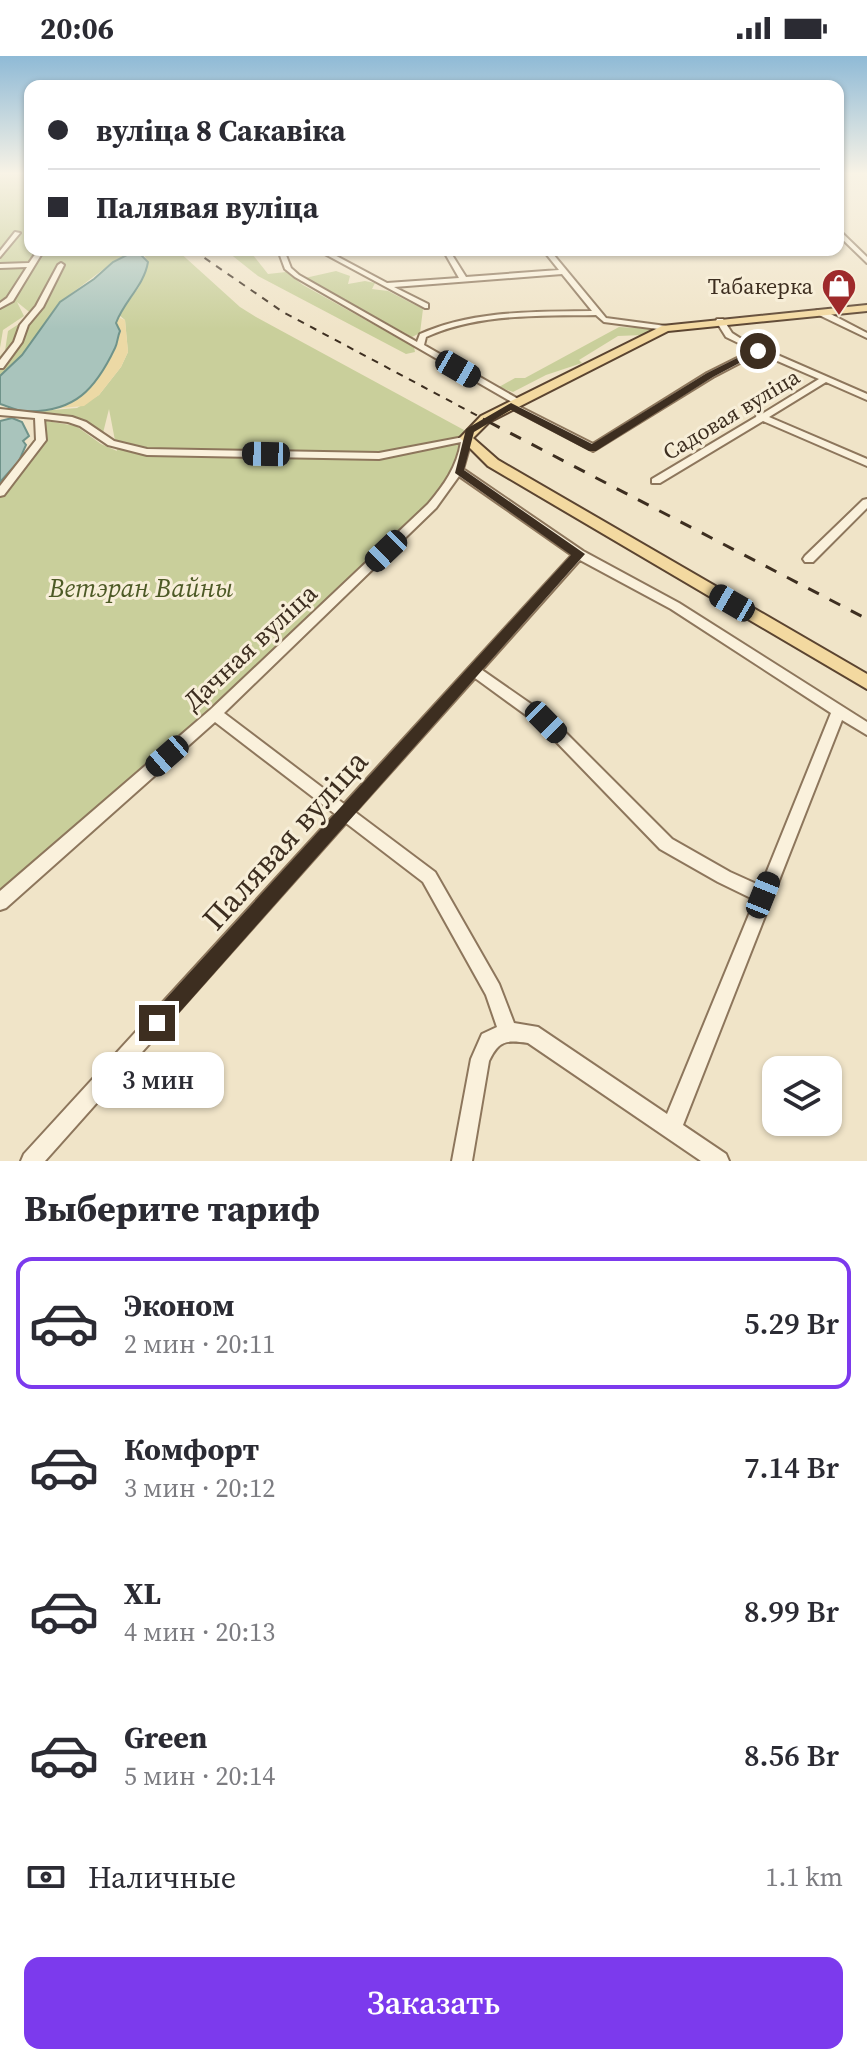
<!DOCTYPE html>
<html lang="ru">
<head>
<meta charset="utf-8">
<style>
  :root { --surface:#fff; --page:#f7f7f7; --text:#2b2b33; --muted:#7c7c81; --line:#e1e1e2; --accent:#7c3aed }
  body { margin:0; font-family:"Source Serif 4",serif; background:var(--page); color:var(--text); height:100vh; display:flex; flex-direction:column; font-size:30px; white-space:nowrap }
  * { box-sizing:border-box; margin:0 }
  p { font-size:26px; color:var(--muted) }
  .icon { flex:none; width:44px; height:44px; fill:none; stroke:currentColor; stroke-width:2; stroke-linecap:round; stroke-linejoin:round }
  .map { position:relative; height:1105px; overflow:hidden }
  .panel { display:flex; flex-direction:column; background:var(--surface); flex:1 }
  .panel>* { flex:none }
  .top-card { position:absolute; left:24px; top:24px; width:820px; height:176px; border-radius:16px; box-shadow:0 2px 6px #0004; display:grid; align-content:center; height:176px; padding:0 24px; background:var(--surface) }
  .fabs { position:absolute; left:762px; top:1000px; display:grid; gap:16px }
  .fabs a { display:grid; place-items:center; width:80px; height:80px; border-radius:16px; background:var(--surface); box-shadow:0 2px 6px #0004; font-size:40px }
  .end { position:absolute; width:36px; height:36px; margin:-18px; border:10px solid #3d2e20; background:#fff; box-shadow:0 0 0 4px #fff }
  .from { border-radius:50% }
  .bubble { position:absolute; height:56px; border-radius:16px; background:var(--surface); box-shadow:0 2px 6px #0004; font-size:26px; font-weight:600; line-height:56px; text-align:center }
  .car { position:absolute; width:24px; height:48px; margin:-24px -12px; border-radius:10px; box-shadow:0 0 6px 2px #0007; background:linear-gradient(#222 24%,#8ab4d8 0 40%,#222 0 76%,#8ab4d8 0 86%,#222 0) }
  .top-card b { display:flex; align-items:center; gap:28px; height:76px; font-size:30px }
  .top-card b+b { border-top:2px solid var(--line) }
  .top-card i { width:20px; height:20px; background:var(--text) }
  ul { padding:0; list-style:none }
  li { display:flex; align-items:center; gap:24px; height:132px; margin:0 16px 12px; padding:0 8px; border:4px solid transparent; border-radius:16px }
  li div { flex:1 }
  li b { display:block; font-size:30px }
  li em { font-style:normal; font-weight:600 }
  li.active { border-color:var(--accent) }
  li>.icon { width:72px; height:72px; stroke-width:1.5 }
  h2 { padding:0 24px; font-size:36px; line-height:96px }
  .pay { display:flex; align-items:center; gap:20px; height:88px; padding:0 24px; font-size:30px }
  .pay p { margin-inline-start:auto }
  .cta { display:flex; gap:16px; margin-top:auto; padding:16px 24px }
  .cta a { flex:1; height:92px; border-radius:16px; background:var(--accent); color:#fff; font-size:32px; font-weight:600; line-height:92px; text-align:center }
  .status { display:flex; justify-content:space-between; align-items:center; height:56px; padding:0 40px; background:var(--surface); direction:ltr }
  .status svg { height:22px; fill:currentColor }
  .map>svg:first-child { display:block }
  .green { fill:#c9cf9b }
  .sand { fill:#ecd9a5 }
  .water { fill:#a9c4bc; stroke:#6f938a; stroke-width:2 }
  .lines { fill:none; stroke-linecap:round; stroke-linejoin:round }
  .minor-casing { stroke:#8d765c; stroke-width:4 }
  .major-casing { stroke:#5b4430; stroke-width:4 }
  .minor { fill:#faf1dc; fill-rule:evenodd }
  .major { fill:#f3d9a0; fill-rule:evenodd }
  .rail-far1 { stroke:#3d2e20; stroke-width:2; stroke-dasharray:7 7; stroke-linecap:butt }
  .rail { stroke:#3d2e20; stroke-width:3; stroke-dasharray:12 12; stroke-linecap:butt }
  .route { fill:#3d2e20 }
  .labels { text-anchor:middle; stroke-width:6; stroke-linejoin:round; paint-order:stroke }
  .far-poi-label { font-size:22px; fill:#3d2e20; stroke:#f7eed8; text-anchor:end }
  .far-street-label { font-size:22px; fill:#3d2e20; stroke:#f7eed8 }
  .park-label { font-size:26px; font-style:italic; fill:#4d5a26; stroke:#f7eed8 }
  .street-label { font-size:26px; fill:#3d2e20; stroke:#f7eed8 }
  .near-street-label { font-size:32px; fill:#3d2e20; stroke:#f7eed8 }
</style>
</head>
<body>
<div class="status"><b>20:06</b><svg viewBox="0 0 49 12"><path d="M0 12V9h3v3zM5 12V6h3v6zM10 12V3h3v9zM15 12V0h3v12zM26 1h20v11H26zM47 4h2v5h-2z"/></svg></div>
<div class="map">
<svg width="867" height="1105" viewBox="0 0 867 1105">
  <rect width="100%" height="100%" fill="#f0e4c8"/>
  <!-- green -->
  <path class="green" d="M0 118 30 119V194H177L240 251 256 261 464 374 456 413 435 442 251 619 0 836V439C16 420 52 390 35 363L76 370 101 388 117 395 109 353 103 377 79 363 28 356 77 352 99 339 121 311 128 296 125 264 119 259 139 231 148 206 142 195 117 203 60 246 22 299 0 320V300L5 295 8 275 33 259 17 246 24 260 3 274 0 292Z
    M234 194H249L268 218 286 216 303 229 414 291 415 296 406 298 258 220 229 197Z
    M336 215 350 220 348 228 365 225 375 227 372 233 388 235 423 253 420 277 412 281 305 222Z
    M619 271 656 273 643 279 618 280 579 304 582 307 546 319 513 336 499 331 515 322H525Z"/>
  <!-- sand -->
  <path class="sand" d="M118 261 125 264 128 296 121 311 99 339 84 350 48 353C84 347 100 322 115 294 118 287 116 282 120 276L116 268Z"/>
  <!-- water -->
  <path class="water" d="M135 195H142L141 199 148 206C144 230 124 245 116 267L120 275C117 282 118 286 115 292 96 332 75 358 23 355 16 355 8 350 0 348V320L22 299 60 246 94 223 113 206Z
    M12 362 22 366 29 380 23 385 26 389 19 405 0 426V365Z"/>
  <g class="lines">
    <defs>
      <path id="minor" d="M838 173 867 201V207L838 179Z
        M15 176 20 177 0 201V195Z
        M38 194H44L13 245 0 252V247L7 242 27 211 0 212V208L29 207Z
        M278 194H284L291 212 299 219 417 286 420 278C474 254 535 256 592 255L562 218 394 231 428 248V252H425L323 197V195H327L387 227 459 222 443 194H449L466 221 559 214 543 194H574L553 198 606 262 666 270 670 272 666 274 604 266 596 259C540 260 479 257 426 281L424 289 520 344V348L517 349 295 221 285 213Z
        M61 207 64 209 43 251 28 269 22 286 3 312H0V304L14 286 20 269 36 250 58 209Z
        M817 254H823L867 277V282L817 258Z
        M717 263H723L732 277 743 284 867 338V344L826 326 769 361 867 403V410L763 365 660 427H652V423L756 361 757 358H762L819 323 759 297 713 321 593 395 507 350 511 347 514 348 593 388 707 317 753 294 726 281 716 265Z
        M0 353 72 361 86 366 114 385 147 393 379 397 469 380V392L463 413 583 495 679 547 867 666V679L842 664 683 1069 726 1098 729 1105H701L528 987C506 984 499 984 489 1005L472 1105H452L471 1003 482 978 497 971 486 939 423 826 346 767 45 1105H21L24 1098 335 758 215 666 6 852 0 854V835L210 654 428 448C444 429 457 411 461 386L379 403 147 399 108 389 80 370 68 366 44 363 46 384 4 439 0 440V430L36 384 35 362 0 359ZM459 420 572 499 344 748 224 657 436 452ZM580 504 671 553 831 657 761 830 730 816 672 783 551 662 482 614ZM475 622 541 670 660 793 718 826 755 844 667 1058 538 971 514 967 499 928 435 816 355 756Z
        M867 443V452L813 506H805L803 503 805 500 863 444Z"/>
      <path id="major" d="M867 249V255L668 275 489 366 473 382 498 404 867 618V633L488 410 460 382 481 360 662 270Z"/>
    </defs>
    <!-- minor casing -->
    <use href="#minor" class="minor-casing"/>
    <!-- major casing -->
    <use href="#major" class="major-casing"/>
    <!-- minor -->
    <use href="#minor" class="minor"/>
    <!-- major -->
    <use href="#major" class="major"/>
    <!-- rail-far1 -->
    <path class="rail-far1" d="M193 194 283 256 493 368"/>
    <!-- rail -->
    <path class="rail" d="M489 366 867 563"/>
  </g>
  <!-- sky -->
  <linearGradient id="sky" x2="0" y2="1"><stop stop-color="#8fbad6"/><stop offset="0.43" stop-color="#f8f3e6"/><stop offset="1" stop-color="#f8f3e6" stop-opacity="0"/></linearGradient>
  <rect width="867" height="273" fill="url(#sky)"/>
  <!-- route -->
  <path class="route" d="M755 293 762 295 713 321 596 395H589L511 354 474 376 464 414 585 498 164 974 157 977 150 974 147 967 150 960 571 499 455 417 466 373 511 347 592 388 707 317Z"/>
  <!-- icons -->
  <defs>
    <symbol id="shop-pin" viewBox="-11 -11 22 30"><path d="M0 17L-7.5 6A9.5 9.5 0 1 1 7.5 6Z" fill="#9e2a2b" stroke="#f7eed8"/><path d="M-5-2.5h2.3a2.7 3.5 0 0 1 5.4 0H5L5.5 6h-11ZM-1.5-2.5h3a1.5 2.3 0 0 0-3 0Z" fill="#fff"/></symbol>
  </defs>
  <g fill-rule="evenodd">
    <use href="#shop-pin" x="819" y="210" width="40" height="54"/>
  </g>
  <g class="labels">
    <!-- far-poi labels -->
    <g class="far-poi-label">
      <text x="813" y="238">Табакерка</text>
    </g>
    <!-- far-street labels -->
    <g class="far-street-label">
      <text transform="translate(731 358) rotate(-31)" y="8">Садовая вуліца</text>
    </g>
    <!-- park labels -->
    <g class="park-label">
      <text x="141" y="541">Ветэран Вайны</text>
    </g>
    <!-- street labels -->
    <g class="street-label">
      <text transform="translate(250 591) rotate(-43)" y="9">Дачная вуліца</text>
    </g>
    <!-- near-street labels -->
    <g class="near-street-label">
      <text transform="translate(285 784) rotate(-48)" y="11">Палявая вуліца</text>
    </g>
  </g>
</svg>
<div class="fabs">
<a><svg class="icon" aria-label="layers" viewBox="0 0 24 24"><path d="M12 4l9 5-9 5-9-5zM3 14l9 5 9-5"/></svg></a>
</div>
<i class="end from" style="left:758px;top:295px"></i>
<i class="end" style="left:157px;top:967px"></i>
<div class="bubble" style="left:92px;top:996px;width:132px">3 мин</div>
<i class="car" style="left:458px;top:313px;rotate:120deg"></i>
<i class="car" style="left:266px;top:398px;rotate:271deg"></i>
<i class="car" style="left:386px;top:495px;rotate:226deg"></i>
<i class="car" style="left:732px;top:547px;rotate:300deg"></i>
<i class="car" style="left:546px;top:666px;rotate:135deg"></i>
<i class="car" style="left:167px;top:700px;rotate:229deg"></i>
<i class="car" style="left:763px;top:839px;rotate:22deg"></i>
<div class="top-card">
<b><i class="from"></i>вуліца 8 Сакавіка</b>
<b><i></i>Палявая вуліца</b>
</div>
</div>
<section class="panel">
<h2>Выберите тариф</h2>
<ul>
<li class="active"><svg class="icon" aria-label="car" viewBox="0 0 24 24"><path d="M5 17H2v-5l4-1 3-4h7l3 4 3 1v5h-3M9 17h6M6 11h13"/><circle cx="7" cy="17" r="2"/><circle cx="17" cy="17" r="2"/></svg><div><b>Эконом</b><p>2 мин · 20:11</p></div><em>5.29 Br</em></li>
<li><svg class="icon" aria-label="car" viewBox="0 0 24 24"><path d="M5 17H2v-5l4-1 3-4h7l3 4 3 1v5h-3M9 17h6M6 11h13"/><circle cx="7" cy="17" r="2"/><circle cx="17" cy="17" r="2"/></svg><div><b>Комфорт</b><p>3 мин · 20:12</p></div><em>7.14 Br</em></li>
<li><svg class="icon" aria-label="car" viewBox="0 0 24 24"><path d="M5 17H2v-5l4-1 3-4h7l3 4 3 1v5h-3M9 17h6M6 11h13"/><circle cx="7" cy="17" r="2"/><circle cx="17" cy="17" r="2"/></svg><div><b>XL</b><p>4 мин · 20:13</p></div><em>8.99 Br</em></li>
<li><svg class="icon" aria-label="car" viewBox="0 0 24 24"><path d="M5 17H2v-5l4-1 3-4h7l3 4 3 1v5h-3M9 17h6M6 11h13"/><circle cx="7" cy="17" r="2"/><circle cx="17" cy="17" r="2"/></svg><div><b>Green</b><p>5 мин · 20:14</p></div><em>8.56 Br</em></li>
</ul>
<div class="pay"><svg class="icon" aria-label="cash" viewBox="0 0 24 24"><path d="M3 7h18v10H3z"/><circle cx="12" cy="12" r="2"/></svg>Наличные<p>1.1 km</p></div>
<div class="cta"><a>Заказать</a></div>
</section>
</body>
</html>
